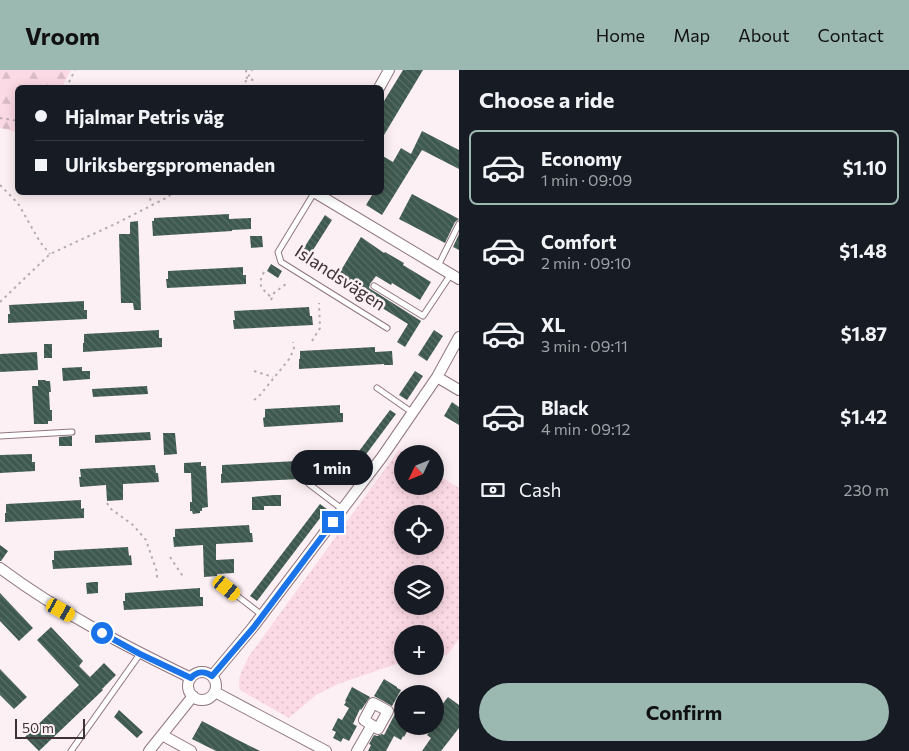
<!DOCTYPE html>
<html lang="en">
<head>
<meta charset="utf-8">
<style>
  :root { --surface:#171b24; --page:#20242c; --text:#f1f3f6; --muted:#9ea1a6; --line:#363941; --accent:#9bb8b1 }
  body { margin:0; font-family:Commissioner,sans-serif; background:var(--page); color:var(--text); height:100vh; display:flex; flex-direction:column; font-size:19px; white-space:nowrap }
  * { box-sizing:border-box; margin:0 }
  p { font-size:16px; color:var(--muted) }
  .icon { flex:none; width:28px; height:28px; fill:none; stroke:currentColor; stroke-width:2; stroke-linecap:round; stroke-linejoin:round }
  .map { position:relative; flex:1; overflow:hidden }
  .sheet { display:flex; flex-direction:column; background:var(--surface); width:450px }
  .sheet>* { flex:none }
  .guide { position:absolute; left:15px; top:15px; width:369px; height:110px; border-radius:8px; box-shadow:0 2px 12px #0003; display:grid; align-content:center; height:110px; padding:0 20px; background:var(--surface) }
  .needle { width:32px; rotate:227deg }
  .fabs { position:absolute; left:394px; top:375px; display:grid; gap:10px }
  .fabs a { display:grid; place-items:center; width:50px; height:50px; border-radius:50%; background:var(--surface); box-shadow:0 2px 12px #0003; font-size:25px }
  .scale { position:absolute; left:15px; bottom:12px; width:70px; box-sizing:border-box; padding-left:5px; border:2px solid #3e3236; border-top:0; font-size:14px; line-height:18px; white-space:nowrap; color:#3e3236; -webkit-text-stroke:4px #fdf0f4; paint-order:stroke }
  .end { position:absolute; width:22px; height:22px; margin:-11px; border:6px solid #1a73e8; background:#fff; box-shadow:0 0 0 2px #fff }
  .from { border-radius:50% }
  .bubble { position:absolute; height:35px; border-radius:18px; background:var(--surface); box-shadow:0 2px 12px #0003; font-size:16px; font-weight:700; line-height:35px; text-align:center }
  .car { position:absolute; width:15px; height:30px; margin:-15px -8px; border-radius:6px; box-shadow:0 0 4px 1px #0007; background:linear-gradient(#f5c518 24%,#345 0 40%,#f5c518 0 76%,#345 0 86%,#f5c518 0) }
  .guide b { display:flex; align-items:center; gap:18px; height:48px; font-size:19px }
  .guide b+b { border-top:1px solid var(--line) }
  .guide i { width:12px; height:12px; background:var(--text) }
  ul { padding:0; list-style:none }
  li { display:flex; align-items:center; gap:15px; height:75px; margin:0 10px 8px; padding:0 10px; border:2px solid transparent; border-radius:8px }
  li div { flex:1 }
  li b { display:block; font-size:19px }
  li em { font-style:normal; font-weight:700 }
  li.on { border-color:var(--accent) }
  li>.icon { width:45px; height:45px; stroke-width:1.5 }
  h2 { padding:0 20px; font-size:22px; line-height:60px }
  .pay { display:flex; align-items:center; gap:12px; height:55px; padding:0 20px; font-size:19px }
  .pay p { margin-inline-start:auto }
  .action { display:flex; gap:10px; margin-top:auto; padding:10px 20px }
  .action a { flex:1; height:58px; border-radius:30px; background:var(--accent); color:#111; font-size:20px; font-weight:700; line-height:58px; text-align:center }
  header { display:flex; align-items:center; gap:30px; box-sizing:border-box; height:70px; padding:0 25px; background:var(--accent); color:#111 }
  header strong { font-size:24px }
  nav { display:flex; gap:28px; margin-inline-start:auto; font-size:18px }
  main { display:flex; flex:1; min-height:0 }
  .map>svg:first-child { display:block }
  .grass { fill:url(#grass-dots); fill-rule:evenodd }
  .forest { fill:url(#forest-firs) }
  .building { fill:url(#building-back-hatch) }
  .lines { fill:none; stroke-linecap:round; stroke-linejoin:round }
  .lane-casing { stroke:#91767e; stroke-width:7 }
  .street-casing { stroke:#91767e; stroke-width:12 }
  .path { stroke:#b8abaf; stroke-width:2; stroke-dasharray:2.5 4; stroke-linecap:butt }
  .lane { stroke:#fff; stroke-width:5 }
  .street { stroke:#fff; stroke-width:10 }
  .route { stroke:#1a73e8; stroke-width:6 }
  .labels { text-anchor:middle; stroke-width:5; stroke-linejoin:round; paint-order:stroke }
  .street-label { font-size:18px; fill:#3e3236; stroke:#fdf0f4 }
</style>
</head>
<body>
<header>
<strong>Vroom</strong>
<nav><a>Home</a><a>Map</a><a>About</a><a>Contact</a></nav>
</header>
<main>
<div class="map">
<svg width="459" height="681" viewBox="0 0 459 681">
  <defs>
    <pattern id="grass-dots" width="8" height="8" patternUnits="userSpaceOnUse" patternTransform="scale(1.25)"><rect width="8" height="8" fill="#fcdae5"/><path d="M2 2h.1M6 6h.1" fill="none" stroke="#d9bcc5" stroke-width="1.8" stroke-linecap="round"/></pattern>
    <pattern id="forest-firs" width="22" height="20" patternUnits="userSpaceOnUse" patternTransform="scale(1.25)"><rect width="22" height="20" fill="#fcdae5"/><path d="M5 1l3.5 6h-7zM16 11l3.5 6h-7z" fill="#d9bcc5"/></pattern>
    <pattern id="building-back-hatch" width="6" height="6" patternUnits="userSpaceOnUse" patternTransform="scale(1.25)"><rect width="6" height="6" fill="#3e594f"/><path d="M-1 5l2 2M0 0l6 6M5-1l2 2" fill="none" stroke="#596e66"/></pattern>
  </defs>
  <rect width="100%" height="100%" fill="#fdf0f4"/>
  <!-- grass -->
  <path class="grass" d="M399 380 405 384H402V416H435V403L459 418V569L447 585 435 584V564H402V592L338 614 316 625 289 648 240 620C236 608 244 597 249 586ZM402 444H435V476H402ZM402 504H435V536H402Z"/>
  <!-- forest -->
  <path class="forest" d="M0 0H71L62 17 18 18 17 62 0 58Z"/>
  <!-- building -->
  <path class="building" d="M403 0H423L381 70V36Z
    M422 61 459 80V99L422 80 382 145 366 135 374 122H381V85L393 92 401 78 411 84Z
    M412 124 459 149 455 152 445 173 399 149Z
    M229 144V149L251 148V159L232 160V161L153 166 152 151H154V148Z
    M325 145 332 150 308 188 300 184Z
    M138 151 141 240H134L133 233H121L119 164H130V152Z
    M459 164V180L453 177Z
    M250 166H262L263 177 251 178Z
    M361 167 384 183 385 182 404 193 403 195 431 212 420 230 392 213 391 215 376 206 370 214 369 218 421 251 405 277 397 272 408 254 350 218 351 215 337 207Z
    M271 194 282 201 278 208 267 201Z
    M243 197V205H246V214L167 218 166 209H168V201Z
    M84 231V240H87V249L8 253V244H10L9 235Z
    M309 237 310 246H312L313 255 234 259 233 250H235L234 241Z
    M159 260V268H162V277L83 282V273H84V264Z
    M434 260 443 266 427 291 418 285Z
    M44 274H52V288H44Z
    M375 277V282L392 281 393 295H384V294L299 299V289H300V281Z
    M37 282 38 300 0 302V284Z
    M82 297V301H90V309L63 311 62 298Z
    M415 301 423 306 407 330 399 325Z
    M38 310H45L46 311H50L51 322H49L50 340H52V351H48V354H34L32 316H38Z
    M147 316 148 324 93 327 92 319Z
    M452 332 459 337V355L444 346Z
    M340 335V343H343V352L264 357 263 348 265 347V339Z
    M390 340 396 344 344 414 338 409Z
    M150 362 151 370 95 373V365Z
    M163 363H175L177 384 164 385Z
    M72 366V376H59V367Z
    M32 384V392H35V401L0 403V385Z
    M297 391V400H300V409L221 413V404H222V395Z
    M201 392V396H206L208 437 202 438V441H200V443L193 444 192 441H190V432H192L191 403H184V393Z
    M155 395 156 403H158L159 412 123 414V430L107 431 106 415 80 417 79 407H81L80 399Z
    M274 425H281V436H264V440H252V427Z
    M81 430V439L84 438V448L5 452V443H6V434Z
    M320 434 327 439 257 531 250 526Z
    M249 455 250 463H252L253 472 216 474V490L234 489V503L217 504V506L204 507 203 475 174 477 173 467H175V459Z
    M0 475 8 481 1 491H0Z
    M128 477 129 486 131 485 132 495 53 499 52 490H54V481Z
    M93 512H98V523L87 524 86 513Z
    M200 518V527H203V536L124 540 123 531H125V523Z
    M0 523 33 558 19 571 0 551Z
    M51 557 83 591 79 596 90 607 104 593 116 605 102 619 103 620 39 681 25 667 79 615 37 570Z
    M0 599 27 627 14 639 0 625Z
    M384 609 397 617V618L401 620 392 636 374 626Z
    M352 617 370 627 361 640 360 639 353 654 357 656 349 671 343 668 341 672 333 668 336 662 332 660 338 648 342 650 349 638 344 635 346 632 345 631Z
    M448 627 459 635V658L441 681H422L431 668 427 665 435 656 436 653 442 644 437 641Z
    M119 640 143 662 137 668 114 647Z
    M395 644 402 648V656H410L404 667 403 666 401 670 394 666 386 681H368L371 675 369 674 374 665 377 666 382 664 384 665Z
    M202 651 238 670 260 681H216L192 669Z"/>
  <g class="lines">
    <defs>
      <path id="lane" d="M314 123 278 182 281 192 387 258
        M438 196 459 154
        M374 216 423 246 451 204
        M377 318 413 343
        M0 366 72 362
        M309 414 342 439
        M227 518 262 545
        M71 681 140 584"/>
      <path id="street" d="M379 18 389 0
        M314 122 459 209
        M437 307 459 320
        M0 498C59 542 125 576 191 608
        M188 616a14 14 0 1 1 28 0a14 14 0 1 1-28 0Z
        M212 606 253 557 382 387 437 307 459 267
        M215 622 326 681
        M373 633 388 641 378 659 364 650Z
        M162 665 191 681
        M149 681 193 626
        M357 681 372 655"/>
    </defs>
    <!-- lane casing -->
    <use href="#lane" class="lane-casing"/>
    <!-- street casing -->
    <use href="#street" class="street-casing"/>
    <!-- path -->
    <path class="path" d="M246 0 247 9 254 10
      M66 18 75 0
      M242 18 252 0
      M0 48 18 51
      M0 115 13 128 19 135 40 172 50 184
      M148 122 152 135
      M264 202C257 215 261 218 271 227
      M271 230 274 223 286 214
      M0 232 50 184 115 154 168 127 173 122
      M312 271 320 258 319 233
      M254 301 273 307
      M254 330 260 325 290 288 294 278 293 272
      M107 433 111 439 133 455 146 470 157 502V510
      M170 487 184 508"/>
    <!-- lane -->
    <use href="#lane" class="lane"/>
    <!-- street -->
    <use href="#street" class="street"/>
  </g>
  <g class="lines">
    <!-- route -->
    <path class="route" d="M102 563 140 584 191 608C197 601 205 601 212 606L254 557 333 452"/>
  </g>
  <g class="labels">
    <!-- street labels -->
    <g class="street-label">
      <text transform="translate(340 208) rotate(33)" y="6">Islandsvägen</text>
    </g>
  </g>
</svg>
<div class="fabs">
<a><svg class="needle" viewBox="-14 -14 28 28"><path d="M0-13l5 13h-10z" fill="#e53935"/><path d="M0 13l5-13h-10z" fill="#9ea1a6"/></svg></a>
<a><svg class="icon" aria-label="locate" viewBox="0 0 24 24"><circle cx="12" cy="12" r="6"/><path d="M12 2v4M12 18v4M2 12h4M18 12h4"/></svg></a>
<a><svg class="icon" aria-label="layers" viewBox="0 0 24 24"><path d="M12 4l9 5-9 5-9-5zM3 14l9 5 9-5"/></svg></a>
<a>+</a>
<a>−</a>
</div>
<div class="scale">50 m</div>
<i class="end from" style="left:102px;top:563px"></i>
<i class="end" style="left:333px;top:452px"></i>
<div class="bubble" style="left:291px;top:380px;width:82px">1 min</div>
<i class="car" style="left:227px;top:518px;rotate:129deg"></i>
<i class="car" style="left:61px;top:540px;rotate:119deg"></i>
<div class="guide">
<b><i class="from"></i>Hjalmar Petris väg</b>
<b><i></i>Ulriksbergspromenaden</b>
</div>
</div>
<section class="sheet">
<h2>Choose a ride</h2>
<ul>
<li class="on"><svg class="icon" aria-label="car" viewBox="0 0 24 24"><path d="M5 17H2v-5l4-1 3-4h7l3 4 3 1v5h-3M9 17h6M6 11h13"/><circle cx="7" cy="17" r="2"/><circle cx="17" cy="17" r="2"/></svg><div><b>Economy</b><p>1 min · 09:09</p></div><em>$1.10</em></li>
<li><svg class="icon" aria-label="car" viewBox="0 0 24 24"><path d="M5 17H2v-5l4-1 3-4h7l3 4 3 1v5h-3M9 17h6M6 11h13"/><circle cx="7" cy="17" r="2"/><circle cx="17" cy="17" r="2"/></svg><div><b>Comfort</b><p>2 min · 09:10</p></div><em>$1.48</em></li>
<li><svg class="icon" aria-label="car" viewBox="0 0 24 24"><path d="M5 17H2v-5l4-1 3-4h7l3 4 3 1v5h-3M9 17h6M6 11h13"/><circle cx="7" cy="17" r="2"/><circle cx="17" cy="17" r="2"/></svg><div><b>XL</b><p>3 min · 09:11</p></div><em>$1.87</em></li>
<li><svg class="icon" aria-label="car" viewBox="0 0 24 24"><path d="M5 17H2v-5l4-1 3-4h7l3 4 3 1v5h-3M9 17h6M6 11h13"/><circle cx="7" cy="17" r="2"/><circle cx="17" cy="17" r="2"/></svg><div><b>Black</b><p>4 min · 09:12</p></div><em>$1.42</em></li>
</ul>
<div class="pay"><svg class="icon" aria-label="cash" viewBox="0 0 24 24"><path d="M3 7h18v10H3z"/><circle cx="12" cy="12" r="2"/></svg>Cash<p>230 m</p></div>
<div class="action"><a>Confirm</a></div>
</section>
</main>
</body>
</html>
